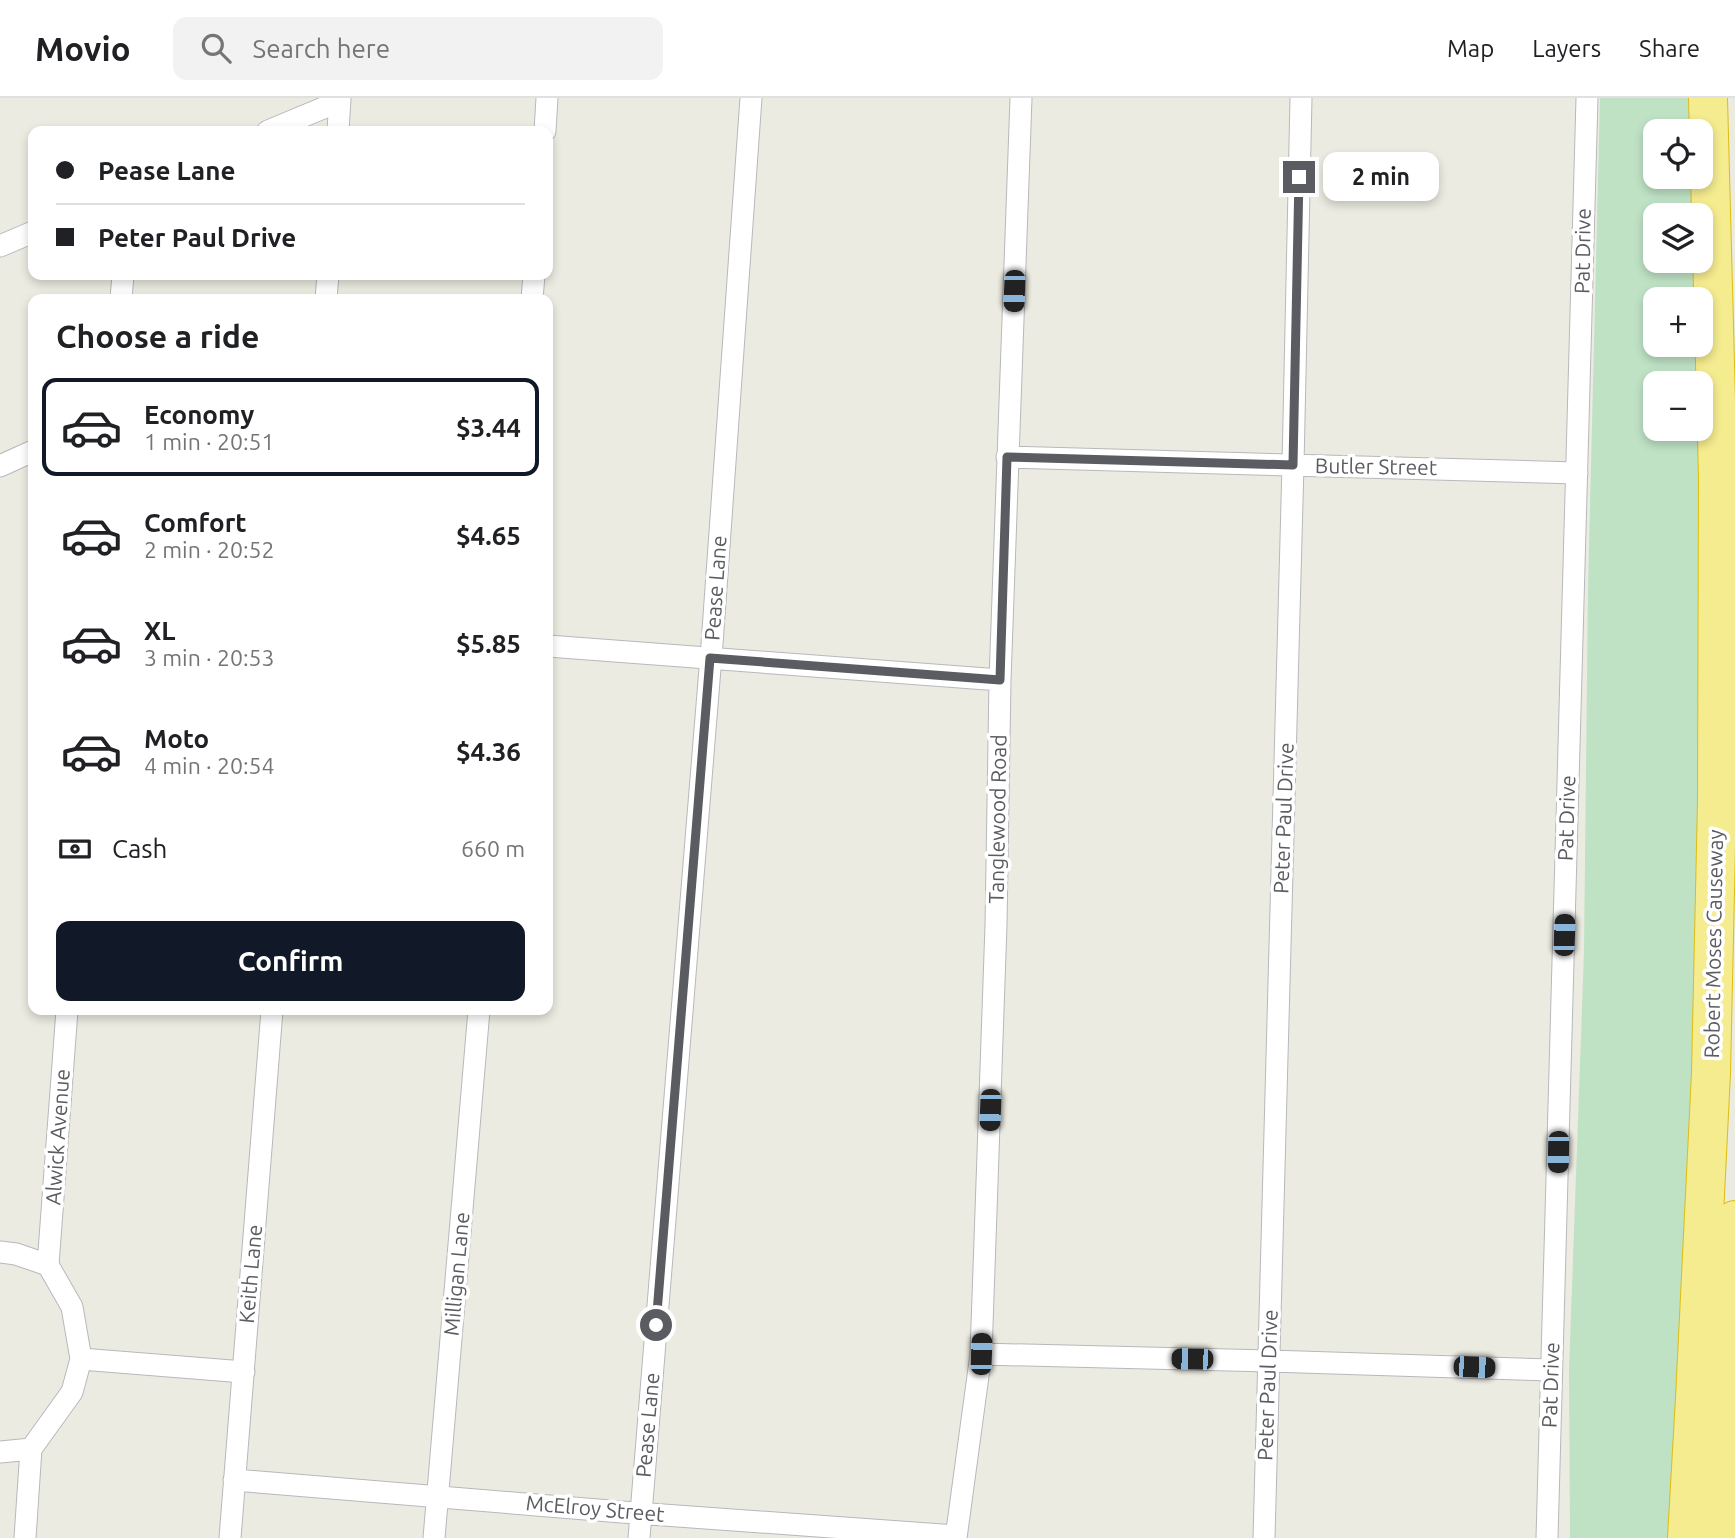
<!DOCTYPE html>
<html lang="en">
<head>
<meta charset="utf-8">
<style>
  :root { --surface:#fff; --page:#f2f2f2; --text:#202124; --muted:#757577; --line:#e0e0e0; --accent:#111827 }
  body { margin:0; font-family:Ubuntu,sans-serif; background:var(--page); color:var(--text); height:100vh; display:flex; flex-direction:column; font-size:26px; white-space:nowrap }
  * { box-sizing:border-box; margin:0 }
  p { font-size:23px; color:var(--muted) }
  .icon { flex:none; width:38px; height:38px; fill:none; stroke:currentColor; stroke-width:2; stroke-linecap:round; stroke-linejoin:round }
  .map { position:relative; flex:1; overflow:hidden }
  .panel { position:absolute; left:28px; top:196px; width:525px; height:721px; display:flex; flex-direction:column; background:var(--surface); border-radius:14px; box-shadow:0 4px 10px #0003 }
  .panel>* { flex:none }
  .top-card { position:absolute; left:28px; top:28px; width:525px; height:154px; border-radius:14px; box-shadow:0 4px 10px #0003; display:grid; align-content:center; height:154px; padding:0 28px; background:var(--surface) }
  .fabs { position:absolute; left:1643px; top:21px; display:grid; gap:14px }
  .fabs a { display:grid; place-items:center; width:70px; height:70px; border-radius:14px; background:var(--surface); box-shadow:0 4px 10px #0003; font-size:35px }
  .end { position:absolute; width:32px; height:32px; margin:-16px; border:9px solid #5a5c61; background:#fff; box-shadow:0 0 0 4px #fff }
  .from { border-radius:50% }
  .bubble { position:absolute; height:49px; border-radius:14px; background:var(--surface); box-shadow:0 4px 10px #0003; font-size:23px; font-weight:700; line-height:49px; text-align:center }
  .car { position:absolute; width:21px; height:42px; margin:-21px -10px; border-radius:9px; box-shadow:0 0 5px 2px #0007; background:linear-gradient(#222 24%,#8ab4d8 0 40%,#222 0 76%,#8ab4d8 0 86%,#222 0) }
  .top-card b { display:flex; align-items:center; gap:24px; height:66px; font-size:26px }
  .top-card b+b { border-top:2px solid var(--line) }
  .top-card i { width:18px; height:18px; background:var(--text) }
  ul { padding:0; list-style:none }
  li { display:flex; align-items:center; gap:21px; height:98px; margin:0 14px 10px; padding:0 14px; border:4px solid transparent; border-radius:14px }
  li div { flex:1 }
  li b { display:block; font-size:26px }
  li em { font-style:normal; font-weight:700 }
  li.selected { border-color:var(--accent) }
  li>.icon { width:63px; height:63px; stroke-width:1.5 }
  h2 { padding:0 28px; font-size:32px; line-height:84px }
  .pay { display:flex; align-items:center; gap:18px; height:77px; padding:0 28px; font-size:26px }
  .pay p { margin-inline-start:auto }
  .action { display:flex; gap:14px; margin-top:auto; padding:14px 28px }
  .action a { flex:1; height:80px; border-radius:14px; background:var(--accent); color:#fff; font-size:28px; font-weight:700; line-height:80px; text-align:center }
  header { display:flex; align-items:center; gap:42px; box-sizing:border-box; height:98px; padding:0 35px; background:var(--surface); border-bottom:2px solid var(--line) }
  header strong { font-size:33px }
  nav { display:flex; gap:38px; margin-inline-start:auto; font-size:24px }
  .search { width:490px; height:63px; background:var(--page); display:flex; align-items:center; gap:18px; box-sizing:border-box; padding:0 24px; border-radius:14px; color:var(--muted); font-size:26px }
  .map>svg:first-child { display:block }
  .green { fill:#bfe2c5; fill-rule:evenodd }
  .lines { fill:none; stroke-linecap:round; stroke-linejoin:round }
  .street-casing { stroke:#b7b8bd; stroke-width:23 }
  .highway-casing { stroke:#ddbd10; stroke-width:40 }
  .street { stroke:#fff; stroke-width:21 }
  .highway { stroke:#f5eb8f; stroke-width:38 }
  .route { stroke:#5a5c61; stroke-width:9 }
  .labels { text-anchor:middle; stroke-width:7; stroke-linejoin:round; paint-order:stroke }
  .street-label { font-size:21px; fill:#5a5c61; stroke:#fff }
</style>
</head>
<body>
<header>
<strong>Movio</strong>
<div class="search"><svg class="icon" aria-label="search" viewBox="0 0 24 24"><circle cx="10" cy="10" r="6"/><path d="M15 15l6 6"/></svg>Search here</div>
<nav><a>Map</a><a>Layers</a><a>Share</a></nav>
</header>
<div class="map">
<svg width="1735" height="1440" viewBox="0 0 1735 1440">
  <rect width="100%" height="100%" fill="#ecebe1"/>
  <!-- green -->
  <path class="green" d="M1600 0H1698L1699 33H1656V79H1700L1701 117H1656V163H1701L1707 513 1677 1440H1570L1569 1272 1584 854 1588 489ZM1656 201H1701V247H1656ZM1656 285H1701V331H1656Z"/>
  <g class="lines">
    <defs>
      <path id="street" d="M268 33 340 3
        M338 33 340 0
        M545 33 547 0
        M0 148 33 134
        M121 201 123 177
        M326 201 328 177
        M532 201 534 177
        M1007 359 1577 375
        M0 368 33 353
        M548 548 1000 582
        M0 1154 16 1156 48 1167 72 1209 81 1261 72 1294 31 1351 0 1354
        M48 1167 67 912
        M981 1256 1269 1263 1551 1272
        M81 1261 244 1274
        M234 1382 622 1414 956 1438
        M25 1440 31 1351
        M230 1440 272 912
        M434 1440 479 912
        M639 1440 712 546 751 0
        M956 1440 981 1256 996 827 1000 582 1021 0
        M1264 1440 1293 367 1301 0
        M1547 1440 1587 0"/>
      <path id="highway" d="M1687 1440 1695 1300 1711 975 1717 703 1718 379 1708 0
        M1716 1440 1735 1122"/>
    </defs>
    <!-- street casing -->
    <use href="#street" class="street-casing"/>
    <!-- highway casing -->
    <use href="#highway" class="highway-casing"/>
    <!-- street -->
    <use href="#street" class="street"/>
    <!-- highway -->
    <use href="#highway" class="highway"/>
  </g>
  <g class="lines">
    <!-- route -->
    <path class="route" d="M656 1227 710 560 1000 582 1007 359 1293 367 1299 79"/>
  </g>
  <g class="labels">
    <!-- street labels -->
    <g class="street-label">
      <text transform="translate(1583 153) rotate(-89)" y="7">Pat Drive</text>
      <text transform="translate(1376 369) rotate(1)" y="7">Butler Street</text>
      <text transform="translate(716 490) rotate(-86)" y="7">Pease Lane</text>
      <text transform="translate(1284 720) rotate(-88)" y="7">Peter Paul Drive</text>
      <text transform="translate(1567 720) rotate(-88)" y="7">Pat Drive</text>
      <text transform="translate(998 721) rotate(-89)" y="7">Tanglewood Road</text>
      <text transform="translate(1714 846) rotate(-89)" y="7">Robert Moses Causeway</text>
      <text transform="translate(58 1039) rotate(-86)" y="7">Alwick Avenue</text>
      <text transform="translate(251 1176) rotate(-85)" y="7">Keith Lane</text>
      <text transform="translate(457 1176) rotate(-85)" y="7">Milligan Lane</text>
      <text transform="translate(1268 1287) rotate(-88)" y="7">Peter Paul Drive</text>
      <text transform="translate(1551 1287) rotate(-88)" y="7">Pat Drive</text>
      <text transform="translate(648 1327) rotate(-85)" y="7">Pease Lane</text>
      <text transform="translate(595 1411) rotate(5)" y="7">McElroy Street</text>
    </g>
  </g>
</svg>
<div class="fabs">
<a><svg class="icon" aria-label="locate" viewBox="0 0 24 24"><circle cx="12" cy="12" r="6"/><path d="M12 2v4M12 18v4M2 12h4M18 12h4"/></svg></a>
<a><svg class="icon" aria-label="layers" viewBox="0 0 24 24"><path d="M12 4l9 5-9 5-9-5zM3 14l9 5 9-5"/></svg></a>
<a>+</a>
<a>−</a>
</div>
<i class="end from" style="left:656px;top:1227px"></i>
<i class="end" style="left:1299px;top:79px"></i>
<div class="bubble" style="left:1323px;top:54px;width:116px">2 min</div>
<i class="car" style="left:1014px;top:193px;rotate:182deg"></i>
<i class="car" style="left:1564px;top:837px;rotate:2deg"></i>
<i class="car" style="left:990px;top:1012px;rotate:182deg"></i>
<i class="car" style="left:1558px;top:1054px;rotate:181deg"></i>
<i class="car" style="left:981px;top:1256px;rotate:2deg"></i>
<i class="car" style="left:1192px;top:1261px;rotate:271deg"></i>
<i class="car" style="left:1474px;top:1269px;rotate:92deg"></i>
<div class="top-card">
<b><i class="from"></i>Pease Lane</b>
<b><i></i>Peter Paul Drive</b>
</div>
<section class="panel">
<h2>Choose a ride</h2>
<ul>
<li class="selected"><svg class="icon" aria-label="car" viewBox="0 0 24 24"><path d="M5 17H2v-5l4-1 3-4h7l3 4 3 1v5h-3M9 17h6M6 11h13"/><circle cx="7" cy="17" r="2"/><circle cx="17" cy="17" r="2"/></svg><div><b>Economy</b><p>1 min · 20:51</p></div><em>$3.44</em></li>
<li><svg class="icon" aria-label="car" viewBox="0 0 24 24"><path d="M5 17H2v-5l4-1 3-4h7l3 4 3 1v5h-3M9 17h6M6 11h13"/><circle cx="7" cy="17" r="2"/><circle cx="17" cy="17" r="2"/></svg><div><b>Comfort</b><p>2 min · 20:52</p></div><em>$4.65</em></li>
<li><svg class="icon" aria-label="car" viewBox="0 0 24 24"><path d="M5 17H2v-5l4-1 3-4h7l3 4 3 1v5h-3M9 17h6M6 11h13"/><circle cx="7" cy="17" r="2"/><circle cx="17" cy="17" r="2"/></svg><div><b>XL</b><p>3 min · 20:53</p></div><em>$5.85</em></li>
<li><svg class="icon" aria-label="car" viewBox="0 0 24 24"><path d="M5 17H2v-5l4-1 3-4h7l3 4 3 1v5h-3M9 17h6M6 11h13"/><circle cx="7" cy="17" r="2"/><circle cx="17" cy="17" r="2"/></svg><div><b>Moto</b><p>4 min · 20:54</p></div><em>$4.36</em></li>
</ul>
<div class="pay"><svg class="icon" aria-label="cash" viewBox="0 0 24 24"><path d="M3 7h18v10H3z"/><circle cx="12" cy="12" r="2"/></svg>Cash<p>660 m</p></div>
<div class="action"><a>Confirm</a></div>
</section>
</div>
</body>
</html>
